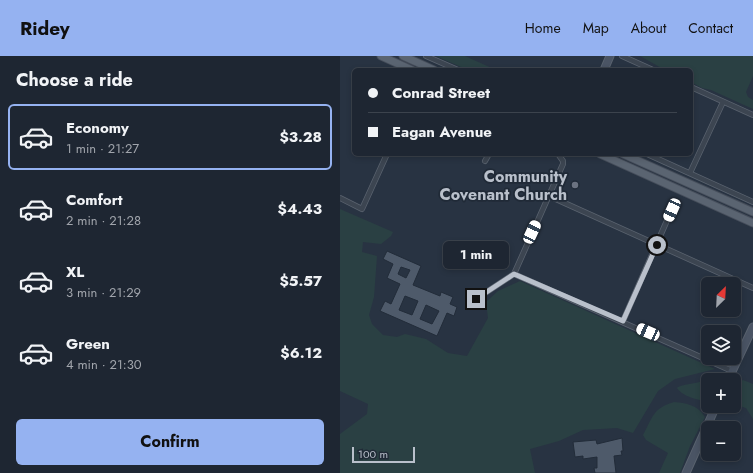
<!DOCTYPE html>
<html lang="en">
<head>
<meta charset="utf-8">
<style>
  :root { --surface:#1e2632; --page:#262e3a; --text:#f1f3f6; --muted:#a1a5ac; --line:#3c434d; --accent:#95b2f1 }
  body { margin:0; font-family:Jost,sans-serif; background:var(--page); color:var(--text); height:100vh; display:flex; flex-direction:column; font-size:15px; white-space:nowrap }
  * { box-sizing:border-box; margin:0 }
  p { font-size:13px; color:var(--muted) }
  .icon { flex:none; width:22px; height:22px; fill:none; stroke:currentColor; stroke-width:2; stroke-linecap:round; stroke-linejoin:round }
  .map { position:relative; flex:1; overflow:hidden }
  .panel { display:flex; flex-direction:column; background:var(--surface); width:340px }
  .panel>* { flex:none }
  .guide { position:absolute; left:12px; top:12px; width:341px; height:88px; border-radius:6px; box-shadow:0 2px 6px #0003,0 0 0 1px var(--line); display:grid; align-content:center; height:88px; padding:0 16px; background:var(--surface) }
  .needle { width:26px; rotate:24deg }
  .fabs { position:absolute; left:361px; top:221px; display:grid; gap:8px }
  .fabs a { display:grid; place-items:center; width:40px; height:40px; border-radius:6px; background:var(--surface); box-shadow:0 2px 6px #0003,0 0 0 1px var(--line); font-size:20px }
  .scale { position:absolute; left:12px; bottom:10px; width:63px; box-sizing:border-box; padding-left:4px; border:2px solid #b9c0cb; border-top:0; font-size:11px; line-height:14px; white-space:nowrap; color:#b9c0cb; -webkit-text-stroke:3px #202a37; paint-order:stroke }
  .end { position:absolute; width:18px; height:18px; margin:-9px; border:5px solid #b9c0cb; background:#111; box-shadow:0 0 0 2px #111 }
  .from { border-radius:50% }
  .bubble { position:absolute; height:28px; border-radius:6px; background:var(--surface); box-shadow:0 2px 6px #0003,0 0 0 1px var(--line); font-size:13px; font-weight:700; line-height:28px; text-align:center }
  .car { position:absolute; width:12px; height:24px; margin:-12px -6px; border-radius:5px; box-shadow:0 0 3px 1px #0007; background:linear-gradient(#fff 24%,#345 0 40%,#fff 0 76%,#345 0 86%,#fff 0) }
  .guide b { display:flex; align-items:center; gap:14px; height:38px; font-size:15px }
  .guide b+b { border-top:1px solid var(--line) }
  .guide i { width:10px; height:10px; background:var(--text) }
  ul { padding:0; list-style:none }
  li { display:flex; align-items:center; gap:12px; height:66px; margin:0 8px 6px; padding:0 8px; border:2px solid transparent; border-radius:6px }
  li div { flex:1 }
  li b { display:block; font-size:15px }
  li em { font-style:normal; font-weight:700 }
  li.active { border-color:var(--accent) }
  li>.icon { width:36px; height:36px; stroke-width:1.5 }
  h2 { padding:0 16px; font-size:18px; line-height:48px }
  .action { display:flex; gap:8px; margin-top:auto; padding:8px 16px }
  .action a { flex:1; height:46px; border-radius:6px; background:var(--accent); color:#111; font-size:16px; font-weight:700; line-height:46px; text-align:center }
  header { display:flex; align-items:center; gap:24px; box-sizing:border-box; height:56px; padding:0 20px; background:var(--accent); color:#111 }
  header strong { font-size:19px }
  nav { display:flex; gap:22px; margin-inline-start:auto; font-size:14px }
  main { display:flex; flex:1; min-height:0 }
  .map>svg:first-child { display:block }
  .green { fill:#2a4043 }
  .building { fill:#4e5a6a; stroke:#222c39; fill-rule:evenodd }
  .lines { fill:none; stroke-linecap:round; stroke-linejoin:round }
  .street-casing { stroke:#5a636f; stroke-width:6 }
  .secondary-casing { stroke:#5a636f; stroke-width:9 }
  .primary-casing { stroke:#464e5b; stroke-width:9 }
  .street { stroke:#3c4551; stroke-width:4.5 }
  .secondary { stroke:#4a5464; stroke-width:7 }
  .primary { stroke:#5a6471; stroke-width:7 }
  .route { stroke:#b9c0cb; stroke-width:5 }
  .worship-dot { fill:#6b7280; stroke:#202a37; stroke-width:1.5 }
  .labels { text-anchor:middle; stroke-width:3.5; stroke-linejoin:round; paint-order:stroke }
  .poi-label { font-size:16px; font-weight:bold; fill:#b9c0cb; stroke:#202a37; text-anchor:end }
</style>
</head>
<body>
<header>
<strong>Ridey</strong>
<nav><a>Home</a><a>Map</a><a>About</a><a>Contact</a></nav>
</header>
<main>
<section class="panel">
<h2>Choose a ride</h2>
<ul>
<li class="active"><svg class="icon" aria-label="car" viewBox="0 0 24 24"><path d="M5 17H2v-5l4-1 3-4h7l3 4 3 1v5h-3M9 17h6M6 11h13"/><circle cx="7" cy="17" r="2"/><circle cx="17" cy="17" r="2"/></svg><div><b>Economy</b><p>1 min · 21:27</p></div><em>$3.28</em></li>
<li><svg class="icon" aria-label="car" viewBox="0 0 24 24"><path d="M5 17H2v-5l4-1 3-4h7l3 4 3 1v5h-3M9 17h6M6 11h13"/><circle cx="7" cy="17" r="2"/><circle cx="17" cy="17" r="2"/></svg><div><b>Comfort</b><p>2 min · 21:28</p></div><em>$4.43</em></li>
<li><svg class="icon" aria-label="car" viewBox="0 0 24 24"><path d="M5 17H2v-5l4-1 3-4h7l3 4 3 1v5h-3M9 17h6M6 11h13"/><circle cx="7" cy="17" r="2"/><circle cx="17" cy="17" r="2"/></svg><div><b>XL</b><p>3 min · 21:29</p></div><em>$5.57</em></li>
<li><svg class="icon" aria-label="car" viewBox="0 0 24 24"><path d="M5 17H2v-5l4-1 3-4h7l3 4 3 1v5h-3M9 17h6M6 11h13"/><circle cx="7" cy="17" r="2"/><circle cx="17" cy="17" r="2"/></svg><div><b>Green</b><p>4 min · 21:30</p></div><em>$6.12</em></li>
</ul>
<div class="action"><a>Confirm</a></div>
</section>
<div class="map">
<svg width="413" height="417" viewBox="0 0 413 417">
  <rect width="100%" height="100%" fill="#283342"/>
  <!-- green -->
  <path class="green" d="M96 0H125L156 14H128Z
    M300 0H413V20L406 36 408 41 413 44V53L371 34 362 32 351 26V14H325Z
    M0 153 53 176 51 180 41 188 23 186 22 196 37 200 34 241 29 259 32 268 43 279 57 281 65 278 86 283 108 297 127 300 148 262 146 246 158 235 180 225 375 313 335 323 318 335 293 377 277 372 243 374 219 385 190 393 195 417H0V378L27 358 28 348 0 335Z
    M367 322H376L379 324H368V345C359 345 342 340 337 332L338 331C347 327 361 328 367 322Z
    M403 324 413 328V363L406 352 396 349C393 340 394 328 403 324Z
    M334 346C346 347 358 349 365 361L350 390 340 417H319L328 397 306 384 303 379C313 361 313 352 334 346Z"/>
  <!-- building -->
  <path class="building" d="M47 195 81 210 73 229 100 240 101 236 113 241 110 248 117 251 114 260 107 257 97 280 40 255 45 245 51 248 60 228 47 222 53 208 43 203ZM61 211 70 214 66 222 58 218ZM65 240 78 245 72 259 59 254ZM86 249 99 255 92 268 80 263Z
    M282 382 283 395H281L282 399 274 400 276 417H255L254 412H257V401L243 403V400L235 401 233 386 256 384 257 388Z"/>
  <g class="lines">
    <defs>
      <path id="street" d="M86 0 118 14
        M282 0 313 14
        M351 31 413 59
        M76 98H77
        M307 98 413 146
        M145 105 149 98
        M350 117 383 46
        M209 140 413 232
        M0 142 22 153 47 98
        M174 218 223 108V105L218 98
        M136 243 174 218 392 315
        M283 265 332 153"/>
      <path id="secondary" d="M264 14 270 0
        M388 324 413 271
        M346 417 376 350"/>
      <path id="primary" d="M41 0 72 14
        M63 0 94 14
        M260 98 413 167
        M283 98 413 156"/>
    </defs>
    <!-- street casing -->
    <use href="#street" class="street-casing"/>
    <!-- secondary casing -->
    <use href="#secondary" class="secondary-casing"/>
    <!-- primary casing -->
    <use href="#primary" class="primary-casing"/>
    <!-- street -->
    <use href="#street" class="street"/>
    <!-- secondary -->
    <use href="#secondary" class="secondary"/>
    <!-- primary -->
    <use href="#primary" class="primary"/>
  </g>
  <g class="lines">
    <!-- route -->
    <path class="route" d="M136 243 174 218 283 265 317 189"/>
  </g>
  <!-- markers -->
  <circle class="worship-dot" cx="235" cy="129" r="4"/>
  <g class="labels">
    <!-- poi labels -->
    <g class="poi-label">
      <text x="227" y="126">Community<tspan x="227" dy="18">Covenant Church</tspan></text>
    </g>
  </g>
</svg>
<div class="fabs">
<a><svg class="needle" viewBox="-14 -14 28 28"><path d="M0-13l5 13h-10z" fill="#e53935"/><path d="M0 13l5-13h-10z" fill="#a1a5ac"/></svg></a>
<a><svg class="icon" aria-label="layers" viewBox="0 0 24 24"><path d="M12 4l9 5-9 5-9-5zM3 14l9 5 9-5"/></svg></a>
<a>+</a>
<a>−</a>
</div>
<div class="scale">100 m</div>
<i class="end from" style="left:317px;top:189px"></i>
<i class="end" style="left:136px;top:243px"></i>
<div class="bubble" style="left:103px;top:185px;width:66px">1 min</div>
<i class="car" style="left:332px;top:154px;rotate:204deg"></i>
<i class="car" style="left:192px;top:176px;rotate:25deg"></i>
<i class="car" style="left:308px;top:276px;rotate:294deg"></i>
<div class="guide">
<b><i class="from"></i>Conrad Street</b>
<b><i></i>Eagan Avenue</b>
</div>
</div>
</main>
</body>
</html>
